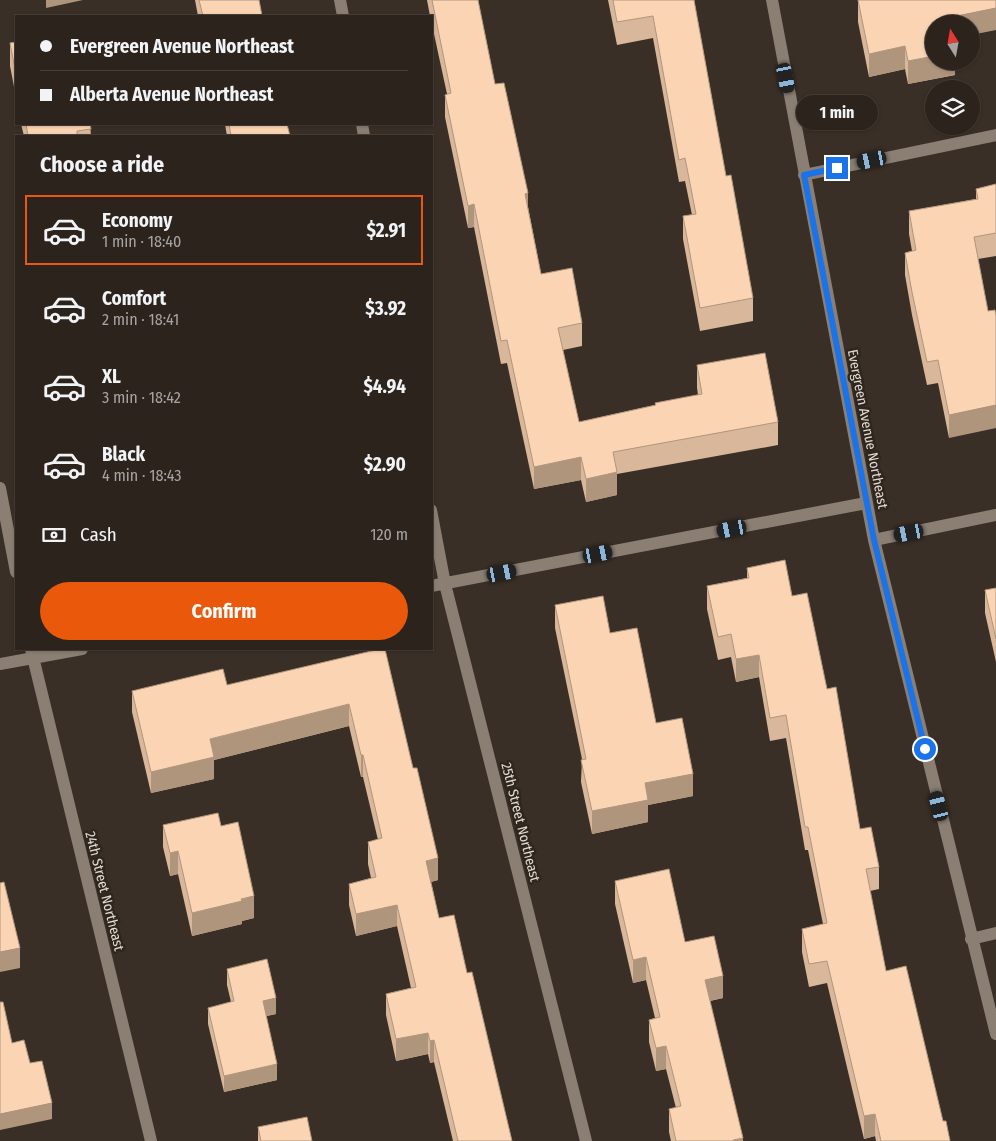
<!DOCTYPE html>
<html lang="en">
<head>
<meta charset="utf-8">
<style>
  :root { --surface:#2c231c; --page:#382f29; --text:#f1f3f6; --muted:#a6a4a3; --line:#48403b; --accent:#ea580c }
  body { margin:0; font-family:"Fira Sans Condensed",sans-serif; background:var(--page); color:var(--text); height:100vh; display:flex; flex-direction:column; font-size:19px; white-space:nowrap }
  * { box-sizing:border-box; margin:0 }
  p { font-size:16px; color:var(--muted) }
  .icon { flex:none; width:28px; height:28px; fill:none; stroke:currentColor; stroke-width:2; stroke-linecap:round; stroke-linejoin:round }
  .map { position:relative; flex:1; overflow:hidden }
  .panel { position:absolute; left:15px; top:135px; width:418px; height:515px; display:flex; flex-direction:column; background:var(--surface); border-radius:0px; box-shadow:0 1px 4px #0004,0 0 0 1px var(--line) }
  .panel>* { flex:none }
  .hud { position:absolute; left:15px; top:15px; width:418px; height:110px; border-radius:0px; box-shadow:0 1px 4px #0004,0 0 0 1px var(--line); display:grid; align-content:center; height:110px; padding:0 25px; background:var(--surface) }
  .needle { width:32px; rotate:349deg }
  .tools { position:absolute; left:925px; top:15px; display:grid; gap:10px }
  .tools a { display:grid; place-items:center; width:55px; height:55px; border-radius:50%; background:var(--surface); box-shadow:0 1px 4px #0004,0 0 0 1px var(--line); font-size:25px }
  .end { position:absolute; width:22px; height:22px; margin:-11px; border:6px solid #1a73e8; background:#fff; box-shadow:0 0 0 2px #fff }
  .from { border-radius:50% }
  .bubble { position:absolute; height:35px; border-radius:18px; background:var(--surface); box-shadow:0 1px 4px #0004,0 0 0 1px var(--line); font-size:16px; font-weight:700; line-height:35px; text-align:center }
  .car { position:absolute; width:15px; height:30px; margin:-15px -8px; border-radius:6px; box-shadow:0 0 4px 1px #0007; background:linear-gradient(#222 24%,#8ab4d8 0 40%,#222 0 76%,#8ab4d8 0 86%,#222 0) }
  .hud b { display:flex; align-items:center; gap:18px; height:48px; font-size:19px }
  .hud b+b { border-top:1px solid var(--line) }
  .hud i { width:12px; height:12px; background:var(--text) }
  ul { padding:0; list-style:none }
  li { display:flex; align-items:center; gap:15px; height:70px; margin:0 10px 8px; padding:0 15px; border:2px solid transparent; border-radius:0px }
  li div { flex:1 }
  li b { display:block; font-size:19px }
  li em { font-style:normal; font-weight:700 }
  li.on { border-color:var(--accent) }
  li>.icon { width:45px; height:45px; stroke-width:1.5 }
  h2 { padding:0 25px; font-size:22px; line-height:60px }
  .pay { display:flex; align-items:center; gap:12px; height:55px; padding:0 25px; font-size:19px }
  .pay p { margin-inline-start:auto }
  .cta { display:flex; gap:10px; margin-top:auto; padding:10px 25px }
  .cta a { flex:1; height:58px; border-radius:30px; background:var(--accent); color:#fff; font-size:20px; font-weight:700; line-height:58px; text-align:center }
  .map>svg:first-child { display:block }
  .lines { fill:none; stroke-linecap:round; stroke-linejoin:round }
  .minor { stroke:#8b7f74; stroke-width:12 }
  .wall { fill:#d8b79a }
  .shaded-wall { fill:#b0957d }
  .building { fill:#fbd5b3; stroke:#b0957d }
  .route { stroke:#1a73e8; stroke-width:6 }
  .labels { text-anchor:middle; stroke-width:5; stroke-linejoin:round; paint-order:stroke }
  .street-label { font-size:14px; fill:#e4ddd7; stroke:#2f261d }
</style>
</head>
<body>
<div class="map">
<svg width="996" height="1141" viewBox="0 0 996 1141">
  <rect width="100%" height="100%" fill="#3a2f26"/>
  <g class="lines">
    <!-- minor -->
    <path class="minor" d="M340 0 343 16
      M772 0 874 540 996 1034
      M362 124 364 136
      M804 175 996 135
      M0 488 16 572
      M431 510 445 584 586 1141
      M874 540 996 515
      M431 586 866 503
      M31 649 151 1141
      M0 664 82 649
      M971 939 996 933"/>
  </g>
  <!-- wall -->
  <path class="wall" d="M195 0H259L262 16H198Z
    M427 0H478L495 84 528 207 541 274 582 323V346L563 350 579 422 655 405V403L698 395 697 388V365L778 422V445L617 474V495L586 502 581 480 534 489 507 363 501 364 474 227 468 228 445 117V95L447 94 431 20V16H430Z
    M608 0H694L726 176 753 298V321L700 331 683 239V216L692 215 685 181 679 182 653 38 617 45Z
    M858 0 934 24 955 61V75L908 84 905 69 869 77 858 22Z
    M16 42V97L10 66V43Z
    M21 124H90L91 136H24Z
    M225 124H287L290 136H227Z
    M996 184V256L978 259 949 438 938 383 927 385 912 315 905 275V253L912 251 909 234V211L976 199V189Z
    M747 568 792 596 827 689 860 829 879 867V889L870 891 886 971 950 1141H876L875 1136 864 1139 827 983 809 987 802 952V929L823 924 808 850H805L786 738 770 741 759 677 736 682 731 657 718 660 707 609V586L747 578Z
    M996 588V662L985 613V590Z
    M555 605 610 633 693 796 648 805V822L592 834 581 782 582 759 555 628Z
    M380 649 438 880 431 882 439 918 467 973 512 1141H453L434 1062 430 1063 428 1054 396 1061 386 1015V994L411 988 397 926 356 936 349 905V884L371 878 368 864V842L378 840 363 777H361L349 726 214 760V779L151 793 132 712V691L227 685Z
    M163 825 221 826 254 918 242 921V924L192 936 178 874 170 876 163 847Z
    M615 881 685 942 723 998 710 1001 743 1141H671L669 1132V1109L676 1108 666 1069 656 1071 649 1042V1020L655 1018 646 980 633 983 615 904Z
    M227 969 276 1014 266 1016 277 1080 224 1092 208 1024V1008L231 1002 227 985Z
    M258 1127 312 1141H258Z"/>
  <!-- shaded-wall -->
  <path class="shaded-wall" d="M46 0H83L46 8Z
    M996 8V30L971 35V24H947V18Z
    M905 46V69L869 77V54Z
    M934 56V61H955V75L908 84V61Z
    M528 193V216L525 194Z
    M474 204V227L468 228V206Z
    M996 405V428L949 438V415Z
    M581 457V480L534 489V467Z
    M617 472V495L586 502V479Z
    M759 655V677L736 682V659Z
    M349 704V726L214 760V779L151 793V772L210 739Z
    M361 755H363V777H361Z
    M693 774V796L648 805V822L592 834V811L645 783Z
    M178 851V874L170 876V853Z
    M438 858V880L426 883V861Z
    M254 896V918L242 921V924L192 936V913Z
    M397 905V926L356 936V914Z
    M20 948V968L0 972V952Z
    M646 957V980L633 983V960Z
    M723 976V998L705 1002V980Z
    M276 998V1014L263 1017V1001Z
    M428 1033V1054L396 1061V1039Z
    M434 1040V1062L430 1063V1041Z
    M666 1046V1069L656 1071V1048Z
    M277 1064V1080L224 1092V1076Z
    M52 1103V1119L0 1130V1114Z
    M875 1114V1136L864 1139V1116Z
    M743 1138V1141H733V1140Z"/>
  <!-- building -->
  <path class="building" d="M199 0H259L262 16H203Z
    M432 0H478L495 84 504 83 528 193 525 194 541 274 572 268 582 323 558 328 579 422 656 405 655 403 702 394 697 365 765 353 778 422 613 452 617 472 586 479 581 457 534 467 507 340 501 341 474 204 468 206 445 95 451 93Z
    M613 0H694L726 176 731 175 753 298 700 308 683 216 696 214 685 158 679 160 653 16 617 22Z
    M858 0H996V8L947 18 949 24H934V56L908 61 905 46 869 54Z
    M16 42V74L10 43Z
    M26 124H90L91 129 77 131V136H28Z
    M229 124H287L290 136H231Z
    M996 184V233L974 237 988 311 995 310 996 316V405L949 415 938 360 927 362 912 292 905 253 916 250 909 211 978 199 976 189Z
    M785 560 792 596 807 593 827 689 836 687 860 829 871 827 879 867 866 869 886 971 906 966 943 1121H946L950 1141H881L875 1114 864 1116 827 961 809 964 802 929 827 923 808 827H805L786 715 770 718 759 655 736 659 731 634 718 637 707 586 749 578 747 568Z
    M996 588V639L985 590Z
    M603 596 610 633 637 628 656 723 682 718 693 774 645 783 648 800 592 811 581 760 586 759 555 605Z
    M380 649H385L413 768H417L438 858 426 861 439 918 454 915 467 973 472 972 512 1141H458L434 1040 430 1041 428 1033 396 1039 386 994 416 987 397 905 356 914 349 884 376 877 368 842 382 838 363 755H361L349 704 210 739 214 757 151 772 132 691 223 669 227 685Z
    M218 813 221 826 238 822 254 896 241 899 242 901 192 913 178 851 170 853 163 825Z
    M669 869 685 942 714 936 723 976 705 980 743 1138 733 1140V1141H676L669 1109 681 1106 666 1046 656 1048 649 1020 660 1017 646 957 633 960 615 881Z
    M4 882 20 948 0 952V883Z
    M267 959 276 998 263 1001 277 1064 224 1076 208 1008 234 1001 227 969Z
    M0 1002H3L12 1043 24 1040 30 1063 42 1061 52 1103 0 1114Z
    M307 1117 312 1141H261L258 1127Z"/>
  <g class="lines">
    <!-- route -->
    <path class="route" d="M837 168 804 175 874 540 925 749"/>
  </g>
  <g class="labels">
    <!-- street labels -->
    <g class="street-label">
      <text transform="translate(868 429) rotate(79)" y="5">Evergreen Avenue Northeast</text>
      <text transform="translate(521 822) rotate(76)" y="5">25th Street Northeast</text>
      <text transform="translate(105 891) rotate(76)" y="5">24th Street Northeast</text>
    </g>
  </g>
</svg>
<div class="tools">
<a><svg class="needle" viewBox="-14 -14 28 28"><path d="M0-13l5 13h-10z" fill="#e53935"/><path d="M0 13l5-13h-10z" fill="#a6a4a3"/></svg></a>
<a><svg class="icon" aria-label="layers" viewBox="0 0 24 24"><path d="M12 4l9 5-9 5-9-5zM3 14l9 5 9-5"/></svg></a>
</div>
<i class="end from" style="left:925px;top:749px"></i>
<i class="end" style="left:837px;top:168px"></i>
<div class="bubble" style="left:796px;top:95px;width:82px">1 min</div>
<i class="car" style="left:786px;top:78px;rotate:169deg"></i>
<i class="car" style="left:872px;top:160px;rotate:258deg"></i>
<i class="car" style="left:732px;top:529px;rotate:259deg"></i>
<i class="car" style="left:909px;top:533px;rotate:259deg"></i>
<i class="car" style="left:598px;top:554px;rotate:79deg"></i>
<i class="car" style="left:502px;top:573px;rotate:79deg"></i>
<i class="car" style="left:939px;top:806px;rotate:346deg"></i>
<div class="hud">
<b><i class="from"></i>Evergreen Avenue Northeast</b>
<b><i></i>Alberta Avenue Northeast</b>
</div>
<section class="panel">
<h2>Choose a ride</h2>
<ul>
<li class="on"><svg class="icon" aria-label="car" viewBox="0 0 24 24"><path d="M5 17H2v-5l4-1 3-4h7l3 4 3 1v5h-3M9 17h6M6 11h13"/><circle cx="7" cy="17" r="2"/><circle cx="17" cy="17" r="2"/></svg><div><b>Economy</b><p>1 min · 18:40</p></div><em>$2.91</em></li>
<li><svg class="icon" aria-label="car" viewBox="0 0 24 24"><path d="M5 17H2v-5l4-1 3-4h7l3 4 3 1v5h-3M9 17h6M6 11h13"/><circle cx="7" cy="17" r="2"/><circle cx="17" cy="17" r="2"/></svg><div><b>Comfort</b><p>2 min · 18:41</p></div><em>$3.92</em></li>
<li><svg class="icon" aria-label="car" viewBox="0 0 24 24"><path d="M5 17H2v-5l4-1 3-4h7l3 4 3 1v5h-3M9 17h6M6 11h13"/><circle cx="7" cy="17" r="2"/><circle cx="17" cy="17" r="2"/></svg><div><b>XL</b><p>3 min · 18:42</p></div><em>$4.94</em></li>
<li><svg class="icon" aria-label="car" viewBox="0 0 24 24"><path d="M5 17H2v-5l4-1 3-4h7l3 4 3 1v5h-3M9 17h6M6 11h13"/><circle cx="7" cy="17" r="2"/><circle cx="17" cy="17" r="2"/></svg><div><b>Black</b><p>4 min · 18:43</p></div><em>$2.90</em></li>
</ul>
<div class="pay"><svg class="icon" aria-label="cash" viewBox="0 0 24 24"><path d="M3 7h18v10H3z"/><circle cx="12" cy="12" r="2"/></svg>Cash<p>120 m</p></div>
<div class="cta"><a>Confirm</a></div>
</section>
</div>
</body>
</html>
